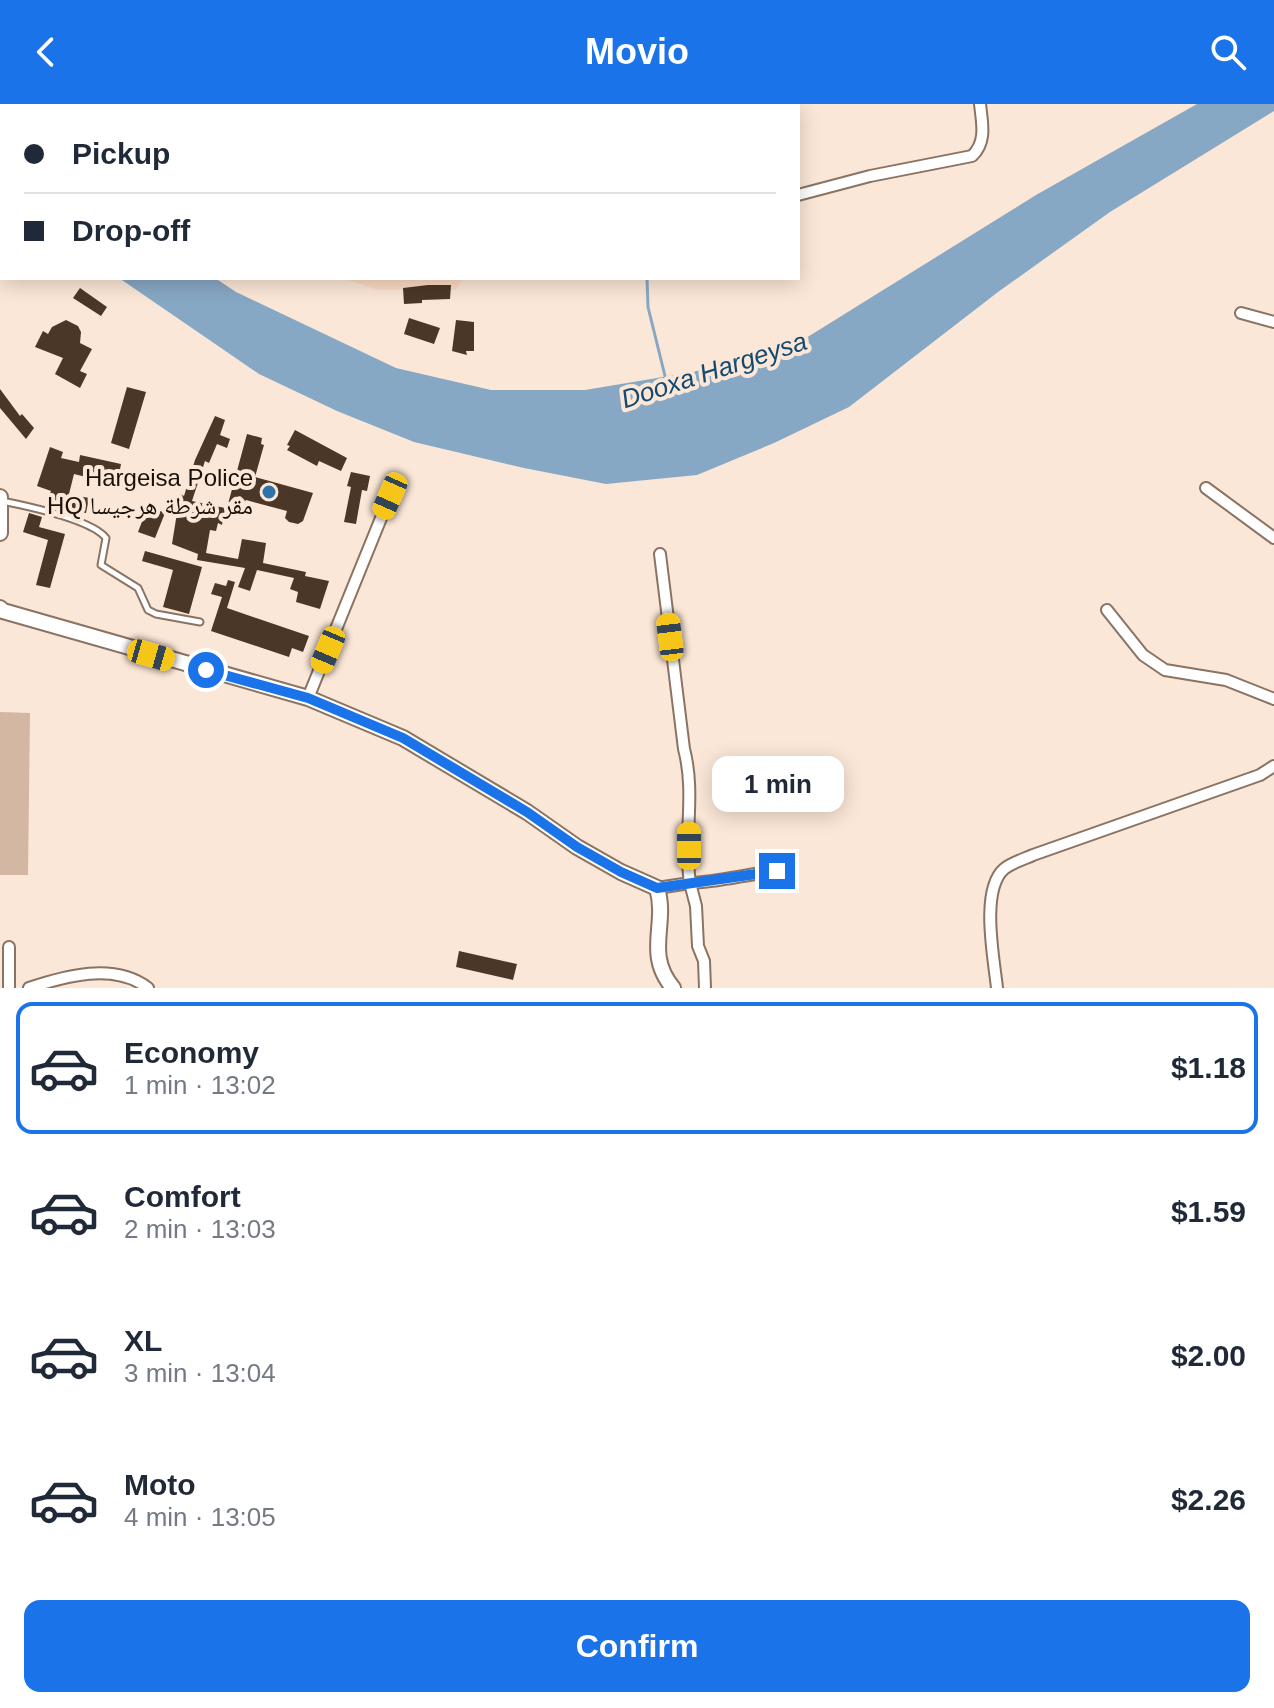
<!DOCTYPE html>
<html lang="en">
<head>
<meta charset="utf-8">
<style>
  :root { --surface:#fff; --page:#f6f6f7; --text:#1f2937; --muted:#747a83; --line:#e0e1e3; --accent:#1a73e8 }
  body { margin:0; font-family:Arial,"Noto Naskh Arabic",sans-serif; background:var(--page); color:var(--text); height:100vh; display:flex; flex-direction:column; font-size:30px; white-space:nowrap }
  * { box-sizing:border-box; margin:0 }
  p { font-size:26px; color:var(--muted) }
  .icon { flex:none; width:44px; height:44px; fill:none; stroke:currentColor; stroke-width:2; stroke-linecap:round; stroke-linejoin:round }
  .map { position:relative; height:884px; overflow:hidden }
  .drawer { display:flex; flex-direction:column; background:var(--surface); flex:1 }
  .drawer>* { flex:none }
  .hud { position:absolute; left:0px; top:0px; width:800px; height:176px; box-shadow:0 4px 20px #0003; display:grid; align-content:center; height:176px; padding:0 24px; background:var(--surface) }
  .end { position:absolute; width:36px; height:36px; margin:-18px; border:10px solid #1a73e8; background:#fff; box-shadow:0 0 0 4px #fff }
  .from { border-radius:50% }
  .bubble { position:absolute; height:56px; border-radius:16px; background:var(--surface); box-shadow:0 4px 20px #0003; font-size:26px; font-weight:600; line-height:56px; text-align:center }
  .car { position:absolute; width:24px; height:48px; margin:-24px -12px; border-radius:10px; box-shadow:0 0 6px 2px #0007; background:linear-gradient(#f5c518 24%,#345 0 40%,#f5c518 0 76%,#345 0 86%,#f5c518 0) }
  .hud b { display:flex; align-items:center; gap:28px; height:76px; font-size:30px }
  .hud b+b { border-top:2px solid var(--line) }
  .hud i { width:20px; height:20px; background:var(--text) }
  ul { padding:14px 0 0; list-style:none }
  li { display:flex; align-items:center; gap:24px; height:132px; margin:0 16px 12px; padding:0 8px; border:4px solid transparent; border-radius:16px }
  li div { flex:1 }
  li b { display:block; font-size:30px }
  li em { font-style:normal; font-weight:600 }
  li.selected { border-color:var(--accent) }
  li>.icon { width:72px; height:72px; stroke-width:1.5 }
  .primary-button { display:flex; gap:16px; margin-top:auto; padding:16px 24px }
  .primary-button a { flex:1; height:92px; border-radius:16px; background:var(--accent); color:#fff; font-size:32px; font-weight:600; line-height:92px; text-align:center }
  header { display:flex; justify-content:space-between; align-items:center; height:104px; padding:0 24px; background:var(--accent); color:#fff; font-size:36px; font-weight:600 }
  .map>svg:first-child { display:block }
  .built { fill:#fcdbc3 }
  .green { fill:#d4b7a2 }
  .water { fill:#87a8c4 }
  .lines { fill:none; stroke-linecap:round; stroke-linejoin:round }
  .stream { stroke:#87a8c4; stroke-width:3 }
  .building { fill:#4b3727 }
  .service-casing { stroke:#8a7362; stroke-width:9 }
  .minor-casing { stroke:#8a7362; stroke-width:14 }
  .tertiary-casing { stroke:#8a7362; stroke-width:18 }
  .secondary-casing { stroke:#8a7362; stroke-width:18 }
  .service { stroke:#fff; stroke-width:5 }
  .minor { stroke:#fff; stroke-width:10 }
  .tertiary { stroke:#fff; stroke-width:14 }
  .secondary { stroke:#fff; stroke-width:14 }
  .route { stroke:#1a73e8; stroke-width:10 }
  .poi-dot { fill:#2d73a8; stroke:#fbe7d7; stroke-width:3 }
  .labels { text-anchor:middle; stroke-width:8; stroke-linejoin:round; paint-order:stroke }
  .poi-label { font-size:24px; fill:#19110a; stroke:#fbe7d7; text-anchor:end }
  .water-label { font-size:26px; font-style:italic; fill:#144970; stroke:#fbe7d7 }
</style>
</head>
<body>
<header><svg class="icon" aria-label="back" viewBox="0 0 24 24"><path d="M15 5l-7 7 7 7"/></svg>Movio<svg class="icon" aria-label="search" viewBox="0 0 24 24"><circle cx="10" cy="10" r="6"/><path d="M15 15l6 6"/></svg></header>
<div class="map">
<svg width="1274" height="884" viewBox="0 0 1274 884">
  <rect width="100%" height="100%" fill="#fbe7d7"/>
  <!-- built -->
  <path class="built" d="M342 174H463L456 186H378Z"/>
  <!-- green -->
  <path class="green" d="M0 608 30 609 28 771H0Z"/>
  <!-- water -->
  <path class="water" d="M1197 0H1274V7L1110 108 998 188 849 303 774 339 697 371 606 380 524 364 414 338 337 307 259 270 119 174H215L236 188 396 264 491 286H585L693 268 806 234 1036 91Z"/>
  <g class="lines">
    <!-- stream -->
    <path class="stream" d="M647 174 648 203 666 276"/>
  </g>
  <!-- building -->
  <path class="building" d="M428 181H451L450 195 422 196V199L404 200 403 184Z
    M80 184 107 203 101 212 73 194Z
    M409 214 440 224 434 240 404 230Z
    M66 216 78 222 81 228 80 239 92 245 80 267 87 270 80 284 55 270 63 254 35 243 43 227 48 230 52 223Z
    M456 216 474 218V247H466L467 251 452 247Z
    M127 283 146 288 129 345 111 339Z
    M0 285 20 312 22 310 34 324 26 335 0 304Z
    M215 312 225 316 220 331 230 335 227 344 217 340 209 359 205 357 192 397 225 404 222 421 218 419 216 427 210 426 206 449 238 455 242 435 266 439 263 459 306 468 305 472 329 477 320 505 296 498 298 488 290 485 294 474 257 466 250 487 238 483 245 464 197 456 198 450 172 440 180 390 184 392 195 356Z
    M295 326 347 354 341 367 319 357 317 362 287 346 290 342 287 341Z
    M247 330 262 334 261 340 264 341 255 373 313 389 303 417 298 420 289 418 285 414 287 407 246 396 241 403 228 400Z
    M50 343 63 348 61 354 79 358 80 351 121 360 118 376 111 375 110 379 74 370 69 390 89 394 86 409 46 401 51 387 37 382Z
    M351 368 370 372 367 387 362 386 356 420 344 418 351 383 347 382Z
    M148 402 165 409 155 434 138 428Z
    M29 409 42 413 39 423 65 430 50 484 36 481 48 436 23 428Z
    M145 447 202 463 189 510 163 503 173 466 142 457Z
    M228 476 235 478 227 504 309 532 303 548 292 544 289 553 211 527 222 493 211 490 215 479 226 482Z
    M459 847 517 860 513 876 456 863Z"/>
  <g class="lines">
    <defs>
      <path id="service" d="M2 397C27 402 91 415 106 434L101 461 138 484 148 506 156 510 200 518"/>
      <path id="minor" d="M798 91 870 72 972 52C987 38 982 19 980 0
        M1241 209 1274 218
        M1206 384 1274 434
        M1107 506 1143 551 1165 566 1226 576 1274 595
        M308 594 390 392
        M657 784 690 779C683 734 696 690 684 645L660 450
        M9 884V843
        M29 884C65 872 114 858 148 884
        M705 884 704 857 698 842 696 802 690 779C719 778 747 770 777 767
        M997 884C994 855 980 786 1004 765 1011 759 1024 755 1033 751L1260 671 1274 662"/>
      <path id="tertiary" d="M402 0 407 2
        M600 2 607 0"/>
      <path id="secondary" d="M68 2 69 0
        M0 136 2 132
        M0 393V429
        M0 504 3 507 308 594 403 634 527 708 577 743 621 768 657 784C668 821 644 849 673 884"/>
    </defs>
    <!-- service casing -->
    <use href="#service" class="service-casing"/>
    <!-- minor casing -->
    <use href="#minor" class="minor-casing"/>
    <!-- tertiary casing -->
    <use href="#tertiary" class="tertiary-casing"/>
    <!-- secondary casing -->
    <use href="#secondary" class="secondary-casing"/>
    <!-- service -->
    <use href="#service" class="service"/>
    <!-- minor -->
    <use href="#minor" class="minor"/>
    <!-- tertiary -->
    <use href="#tertiary" class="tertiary"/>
    <!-- secondary -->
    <use href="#secondary" class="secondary"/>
  </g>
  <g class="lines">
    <!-- route -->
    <path class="route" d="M206 566 308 594 403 634 527 708 577 743 621 768 657 784 777 767"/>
  </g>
  <!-- markers -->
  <circle class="poi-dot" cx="269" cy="388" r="8"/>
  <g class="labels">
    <!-- poi labels -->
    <g class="poi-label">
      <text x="253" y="382">Hargeisa Police<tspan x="253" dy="28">HQ مقر شرطة هرجيسا</tspan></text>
    </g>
    <!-- water labels -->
    <g class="water-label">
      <text transform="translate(714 266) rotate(-18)" y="9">Dooxa Hargeysa</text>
    </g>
  </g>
</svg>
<i class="end from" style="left:206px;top:566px"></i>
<i class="end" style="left:777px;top:767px"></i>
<div class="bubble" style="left:712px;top:652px;width:132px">1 min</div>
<i class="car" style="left:390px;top:392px;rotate:204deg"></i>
<i class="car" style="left:670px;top:533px;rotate:353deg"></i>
<i class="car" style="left:328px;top:546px;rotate:203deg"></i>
<i class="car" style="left:151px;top:551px;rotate:106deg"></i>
<i class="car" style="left:689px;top:742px;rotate:0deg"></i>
<div class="hud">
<b><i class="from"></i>Pickup</b>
<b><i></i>Drop-off</b>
</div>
</div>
<section class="drawer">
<ul>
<li class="selected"><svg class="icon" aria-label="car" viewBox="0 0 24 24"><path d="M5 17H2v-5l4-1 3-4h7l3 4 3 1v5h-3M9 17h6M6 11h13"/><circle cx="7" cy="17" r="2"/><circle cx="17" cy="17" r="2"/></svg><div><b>Economy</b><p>1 min · 13:02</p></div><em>$1.18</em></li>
<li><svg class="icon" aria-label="car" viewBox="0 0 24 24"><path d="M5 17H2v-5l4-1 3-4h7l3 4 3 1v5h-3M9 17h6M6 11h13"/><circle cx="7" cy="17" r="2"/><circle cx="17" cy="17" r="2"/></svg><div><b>Comfort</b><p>2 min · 13:03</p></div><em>$1.59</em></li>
<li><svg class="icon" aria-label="car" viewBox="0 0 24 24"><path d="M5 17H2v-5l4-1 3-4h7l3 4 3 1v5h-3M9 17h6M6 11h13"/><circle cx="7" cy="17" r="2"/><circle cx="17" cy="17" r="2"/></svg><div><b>XL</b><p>3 min · 13:04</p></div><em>$2.00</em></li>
<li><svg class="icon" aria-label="car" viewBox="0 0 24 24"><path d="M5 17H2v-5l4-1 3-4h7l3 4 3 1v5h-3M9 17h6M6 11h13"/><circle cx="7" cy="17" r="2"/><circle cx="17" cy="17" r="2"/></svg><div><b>Moto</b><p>4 min · 13:05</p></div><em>$2.26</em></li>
</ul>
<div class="primary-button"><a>Confirm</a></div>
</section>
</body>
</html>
